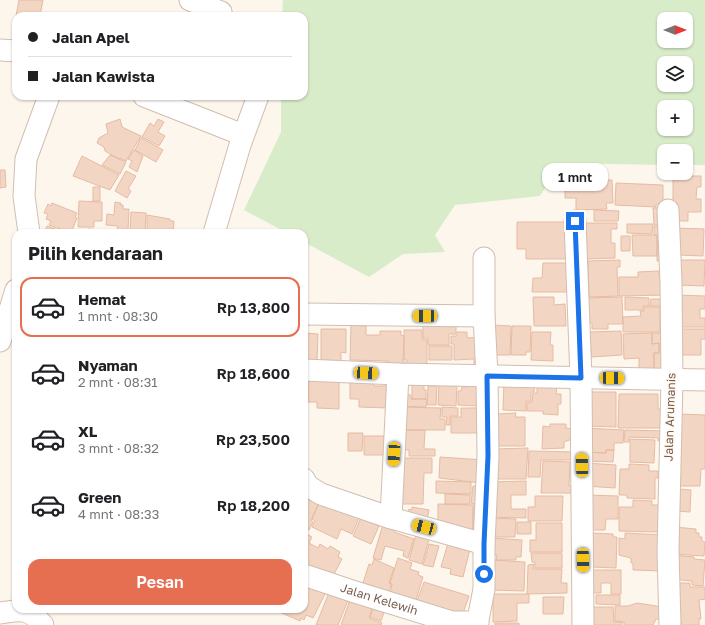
<!DOCTYPE html>
<html lang="id">
<head>
<meta charset="utf-8">
<style>
  :root { --surface:#fff; --page:#f2f2f2; --text:#202124; --muted:#757577; --line:#e0e0e0; --accent:#e76f51 }
  body { margin:0; font-family:"Golos Text",sans-serif; background:var(--page); color:var(--text); height:100vh; display:flex; flex-direction:column; font-size:15px; white-space:nowrap }
  * { box-sizing:border-box; margin:0 }
  p { font-size:13px; color:var(--muted) }
  .icon { flex:none; width:22px; height:22px; fill:none; stroke:currentColor; stroke-width:2; stroke-linecap:round; stroke-linejoin:round }
  .map { position:relative; flex:1; overflow:hidden }
  .sheet { position:absolute; left:12px; top:229px; width:296px; height:384px; display:flex; flex-direction:column; background:var(--surface); border-radius:12px; box-shadow:0 1px 3px #0004 }
  .sheet>* { flex:none }
  .guide { position:absolute; left:12px; top:12px; width:296px; height:88px; border-radius:12px; box-shadow:0 1px 3px #0004; display:grid; align-content:center; height:88px; padding:0 16px; background:var(--surface) }
  .needle { width:26px; rotate:90deg }
  .buttons { position:absolute; left:657px; top:12px; display:grid; gap:8px }
  .buttons a { display:grid; place-items:center; width:36px; height:36px; border-radius:8px; background:var(--surface); box-shadow:0 1px 3px #0004; font-size:20px }
  .end { position:absolute; width:18px; height:18px; margin:-9px; border:5px solid #1a73e8; background:#fff; box-shadow:0 0 0 2px #fff }
  .from { border-radius:50% }
  .bubble { position:absolute; height:28px; border-radius:12px; background:var(--surface); box-shadow:0 1px 3px #0004; font-size:13px; font-weight:600; line-height:28px; text-align:center }
  .car { position:absolute; width:12px; height:24px; margin:-12px -6px; border-radius:5px; box-shadow:0 0 3px 1px #0007; background:linear-gradient(#f5c518 24%,#345 0 40%,#f5c518 0 76%,#345 0 86%,#f5c518 0) }
  .guide b { display:flex; align-items:center; gap:14px; height:38px; font-size:15px }
  .guide b+b { border-top:1px solid var(--line) }
  .guide i { width:10px; height:10px; background:var(--text) }
  ul { padding:0; list-style:none }
  li { display:flex; align-items:center; gap:12px; height:60px; margin:0 8px 6px; padding:0 8px; border:2px solid transparent; border-radius:12px }
  li div { flex:1 }
  li b { display:block; font-size:15px }
  li em { font-style:normal; font-weight:600 }
  li.on { border-color:var(--accent) }
  li>.icon { width:36px; height:36px; stroke-width:1.5 }
  h2 { padding:0 16px; font-size:18px; line-height:48px }
  .cta { display:flex; gap:8px; margin-top:auto; padding:8px 16px }
  .cta a { flex:1; height:46px; border-radius:12px; background:var(--accent); color:#fff; font-size:16px; font-weight:600; line-height:46px; text-align:center }
  .map>svg:first-child { display:block }
  .green { fill:#d8ecc9; fill-rule:evenodd }
  .building { fill:#f3d5c3; stroke:#e6bba3 }
  .lines { fill:none; stroke-linecap:round; stroke-linejoin:round }
  .minor-casing { stroke:#d1beb0; stroke-width:23 }
  .minor { stroke:#fff; stroke-width:21 }
  .route { stroke:#1a73e8; stroke-width:5 }
  .labels { text-anchor:middle; stroke-width:3; stroke-linejoin:round; paint-order:stroke }
  .street-label { font-size:12px; fill:#7a5c4d; stroke:#fffaf3 }
</style>
</head>
<body>
<div class="map">
<svg width="705" height="625" viewBox="0 0 705 625">
  <rect width="100%" height="100%" fill="#fdf6ec"/>
  <!-- green -->
  <path class="green" d="M283 0H705V165H686V151H664V165L560 163 540 196 455 205 435 235 445 252 403 254 369 277 304 242V233H287L244 210 281 132V96H304V16H282ZM664 19H686V41H664ZM664 63H686V85H664ZM664 107H686V129H664Z"/>
  <!-- building -->
  <path class="building" d="M19 0H43L40 16H16Z
    M120 119 122 127 141 136 126 161 120 158 119 159 105 151 104 147 97 143 99 138 108 133 106 124Z
    M158 119 164 122 158 132 165 136 159 146 142 137 150 123 154 126Z
    M141 138 163 150 156 162 135 150Z
    M134 150 143 156 137 172 129 167 132 161 128 159Z
    M110 155 126 162 120 174 102 165Z
    M82 156 119 175 110 190 73 176Z
    M0 170H5L6 187 0 188Z
    M126 171 136 176 128 189 131 191 127 198 115 191Z
    M673 176H701V187H697L696 199H701V212H688V221H673Z
    M612 180 613 203H606L607 209 576 210V198H565V183H570V181Z
    M616 183 663 185V204H656V207L615 205Z
    M93 187H100V201H93Z
    M79 201 102 202V221H94V227H78Z
    M115 202 121 203 120 205H123V209H129L128 230H117L118 226 106 225 107 214 114 215Z
    M52 203 77 213 75 217 77 218 71 233 49 225 51 221 46 219 48 214 44 213 48 204 51 206Z
    M653 208H662V225H654Z
    M594 210 619 211 618 221H594Z
    M131 212 146 213 145 233H130Z
    M147 215 170 219V221H174L173 233H147Z
    M517 222H563L569 227V259H526V249H517Z
    M586 223H617V229H611V243H615V258L586 259Z
    M627 224H653L652 234 627 233Z
    M47 226 66 233H44Z
    M654 226H666V261H657V235H654Z
    M675 228 704 229 703 256 678 255Z
    M88 229 99 230V233H88Z
    M632 235H657V256H633Z
    M621 236H630V251H621Z
    M620 260V267H617L618 296 589 297 588 261Z
    M679 260H705L704 286 678 285Z
    M543 263H568L567 292H532L533 278H542Z
    M659 271V276H667V295L619 296V277H638V272Z
    M677 295 705 296V309H700V318H705V327H677Z
    M533 297H554V305L565 304 566 326H534Z
    M622 297 623 324H608V329H592V323H587V298Z
    M625 297 649 298V306H643V310H625Z
    M651 299H667V306H650Z
    M644 307H660V332H623V317L641 316 640 311H644Z
    M423 323H456V334H449V345H428V338H423Z
    M351 325 366 326V335H380V331H401V335L404 336 403 362H405V366H388V361L350 360Z
    M493 325 511 326 510 355H492Z
    M512 326H531L530 352H526V355H511Z
    M321 329H346V353L341 352V361L321 360Z
    M675 329H705V339H701V355H675Z
    M404 330H422V339L427 340V366H406L407 360H404Z
    M621 331 622 355 591 357 590 332Z
    M457 332H467V338L482 337 485 365 474 366V359L454 360V344H451V336H457Z
    M532 332H551L550 345H553V361L531 360Z
    M304 333 318 334 317 361H304Z
    M652 333V344L659 343V353H654V369H639V358L624 359 623 334Z
    M652 333H665L664 370 654 369V353H659V343L652 344Z
    M429 346H452V360H429Z
    M308 379 339 380V409L317 408V402H308Z
    M350 379 374 382V386H388V408L359 407V399H350Z
    M504 382H535L534 392H531V401H526V411L503 410Z
    M412 384H424V390H426V399H412Z
    M467 384 478 385V406L458 405V391H461L462 387H467Z
    M439 385H457L456 406 438 405Z
    M537 385H557L556 394H561V404H558V415L543 414V411H527V403L532 402 533 393H537Z
    M428 386H437L436 405H427Z
    M588 392H616V427L588 426Z
    M619 394H658V409H663L665 428H618Z
    M399 395H411V399H427L426 407 399 406Z
    M401 407 441 408 440 419H445V430H401Z
    M442 407 458 408V416H450V425H446L447 417H442Z
    M461 408H482L481 433H451V417H461Z
    M516 413 515 417H525V446H497V414Z
    M680 414 705 415V469H701L700 486H676Z
    M550 424H566V428L572 429V439L564 442V448L542 449 543 426 550 427Z
    M586 428 624 430 623 443H614V450H606V453L585 452Z
    M397 430H425L424 449H435V456H409V450H397Z
    M625 430 666 431V441H658V438L629 437V442H624Z
    M348 433H363L362 451H348Z
    M364 436H391V455H364Z
    M630 439 655 440 654 463 630 462Z
    M528 448 526 479H494L496 449Z
    M606 450H614L613 462 584 461 585 452 606 453Z
    M529 451 575 452 574 460H541L540 477H528Z
    M440 457 483 460 481 483 439 478Z
    M400 458H432V473H424L423 504H399Z
    M543 461 570 462 569 486H572L571 493H541Z
    M586 463 616 465 615 488 585 486Z
    M629 464 649 465V471H658V478H655V499L627 498V495H619L620 469H629Z
    M436 481 471 482V494L436 493Z
    M526 481V495H511V509H526V518L488 517 490 482Z
    M473 486H481L479 507H474V504L471 503Z
    M678 489 691 490 690 512 677 511Z
    M445 494 470 495V504H445Z
    M586 495 618 496V519H606L605 530H585Z
    M535 496H563L562 521H528V507H535Z
    M304 497 312 501 314 498 320 501 311 520 313 522 309 530 304 528Z
    M321 498 360 516 352 534 341 529 337 539 312 527 315 521 312 519Z
    M633 500 652 501V505H661L660 532 619 531V507H633Z
    M438 504 473 505V532L438 526Z
    M412 507 429 510 426 525 407 521 409 509 412 510Z
    M473 508H480L474 536 473 532Z
    M361 518 379 526 371 544 353 536Z
    M487 518 516 519 515 537H487Z
    M384 521 396 525 394 532 414 539 408 558 403 556 404 551 385 546 381 560 373 558Z
    M517 522H531V534H517Z
    M536 523H562V552H530V540H536Z
    M674 527 696 529V533H699V537H702V541L705 542 704 556 671 554Z
    M417 531 429 539 422 564 409 560Z
    M305 533 312 537 309 543 318 548 320 544 328 549 330 546 340 552 338 557 342 559 332 578 304 569Z
    M591 533 613 534V537H617L616 568 591 567Z
    M625 533 664 535 663 571 633 570V563H631V558L619 555V538L625 539Z
    M492 538 522 540 521 557H516V560H496L497 555H491Z
    M448 543 470 549 463 577 450 574 451 569 441 567Z
    M429 544 439 546 433 567 423 565Z
    M531 553H562V568H535V562H532Z
    M672 555 694 557V559L705 560 703 586 692 585V581L670 579Z
    M398 558 412 563 410 569 419 572 418 575 423 577 414 606 391 592V590L392 584 390 583Z
    M374 559 394 568 389 583 391 584 389 592 363 583 369 564 372 565Z
    M492 560 525 562 524 591 490 590Z
    M534 564 533 569H562L561 583H567V593L527 594 528 565Z
    M584 570H621V594H611V583H601V593H584Z
    M304 582 327 590 313 618 306 615 304 620 301 618 300 621 273 609H304Z
    M424 582 469 596 462 616 417 601Z
    M673 583H690V587H705V599L699 600 701 619H699V625H682L681 622H675Z
    M330 590 349 598 338 625H316Z
    M493 594H529V603H517V621L493 622Z
    M596 595H620V605L596 604Z
    M543 597H564L563 614H543Z
    M350 600 372 609 369 618 382 623 381 625H341Z
    M637 603 663 607 662 619H656L653 625H624V622L615 621V606H628Z
    M374 605 385 609 381 621 370 617Z
    M584 607H613L614 622H622V625H587Z
    M495 623H519V625H495Z"/>
  <g class="lines">
    <defs>
      <g id="minor">
        <path d="M190 0 221 12"/>
        <path d="M0 50 16 51"/>
        <path d="M144 96 243 135"/>
        <path d="M668 210 671 282 672 380 668 551 670 625"/>
        <path d="M575 221 581 378 583 625"/>
        <path d="M29 233 24 196 26 159 49 96"/>
        <path d="M214 233 240 145 258 96"/>
        <path d="M304 314 484 316"/>
        <path d="M0 341 16 290"/>
        <path d="M304 370 398 374 705 380"/>
        <path d="M304 479 308 486 321 494 391 518 484 544"/>
        <path d="M391 518 398 374"/>
        <path id="s1" d="M304 575 355 592 452 622H478"/>
        <path d="M0 613C22 610 28 607 43 625"/>
        <path d="M477 625 484 589V544L488 456 487 376 484 316V258"/>
      </g>
    </defs>
    <!-- minor casing -->
    <use href="#minor" class="minor-casing"/>
    <!-- minor -->
    <use href="#minor" class="minor"/>
  </g>
  <g class="lines">
    <!-- route -->
    <path class="route" d="M484 574V544L488 456 487 376 581 378 575 221"/>
  </g>
  <g class="labels">
    <!-- street labels -->
    <g class="street-label">
      <text transform="translate(670 417) rotate(-88)" y="4">Jalan Arumanis</text>
      <text dy="4" stroke="none"><textPath href="#s1" startOffset="79">Jalan Kelewih</textPath></text>
    </g>
  </g>
</svg>
<div class="buttons">
<a><svg class="needle" viewBox="-14 -14 28 28"><path d="M0-13l5 13h-10z" fill="#e53935"/><path d="M0 13l5-13h-10z" fill="#757577"/></svg></a>
<a><svg class="icon" aria-label="layers" viewBox="0 0 24 24"><path d="M12 4l9 5-9 5-9-5zM3 14l9 5 9-5"/></svg></a>
<a>+</a>
<a>−</a>
</div>
<i class="end from" style="left:484px;top:574px"></i>
<i class="end" style="left:575px;top:221px"></i>
<div class="bubble" style="left:542px;top:163px;width:66px">1 mnt</div>
<i class="car" style="left:425px;top:316px;rotate:270deg"></i>
<i class="car" style="left:366px;top:373px;rotate:93deg"></i>
<i class="car" style="left:612px;top:378px;rotate:91deg"></i>
<i class="car" style="left:394px;top:454px;rotate:183deg"></i>
<i class="car" style="left:582px;top:465px;rotate:359deg"></i>
<i class="car" style="left:424px;top:527px;rotate:285deg"></i>
<i class="car" style="left:583px;top:560px;rotate:179deg"></i>
<div class="guide">
<b><i class="from"></i>Jalan Apel</b>
<b><i></i>Jalan Kawista</b>
</div>
<section class="sheet">
<h2>Pilih kendaraan</h2>
<ul>
<li class="on"><svg class="icon" aria-label="car" viewBox="0 0 24 24"><path d="M5 17H2v-5l4-1 3-4h7l3 4 3 1v5h-3M9 17h6M6 11h13"/><circle cx="7" cy="17" r="2"/><circle cx="17" cy="17" r="2"/></svg><div><b>Hemat</b><p>1 mnt · 08:30</p></div><em>Rp 13,800</em></li>
<li><svg class="icon" aria-label="car" viewBox="0 0 24 24"><path d="M5 17H2v-5l4-1 3-4h7l3 4 3 1v5h-3M9 17h6M6 11h13"/><circle cx="7" cy="17" r="2"/><circle cx="17" cy="17" r="2"/></svg><div><b>Nyaman</b><p>2 mnt · 08:31</p></div><em>Rp 18,600</em></li>
<li><svg class="icon" aria-label="car" viewBox="0 0 24 24"><path d="M5 17H2v-5l4-1 3-4h7l3 4 3 1v5h-3M9 17h6M6 11h13"/><circle cx="7" cy="17" r="2"/><circle cx="17" cy="17" r="2"/></svg><div><b>XL</b><p>3 mnt · 08:32</p></div><em>Rp 23,500</em></li>
<li><svg class="icon" aria-label="car" viewBox="0 0 24 24"><path d="M5 17H2v-5l4-1 3-4h7l3 4 3 1v5h-3M9 17h6M6 11h13"/><circle cx="7" cy="17" r="2"/><circle cx="17" cy="17" r="2"/></svg><div><b>Green</b><p>4 mnt · 08:33</p></div><em>Rp 18,200</em></li>
</ul>
<div class="cta"><a>Pesan</a></div>
</section>
</div>
</body>
</html>
